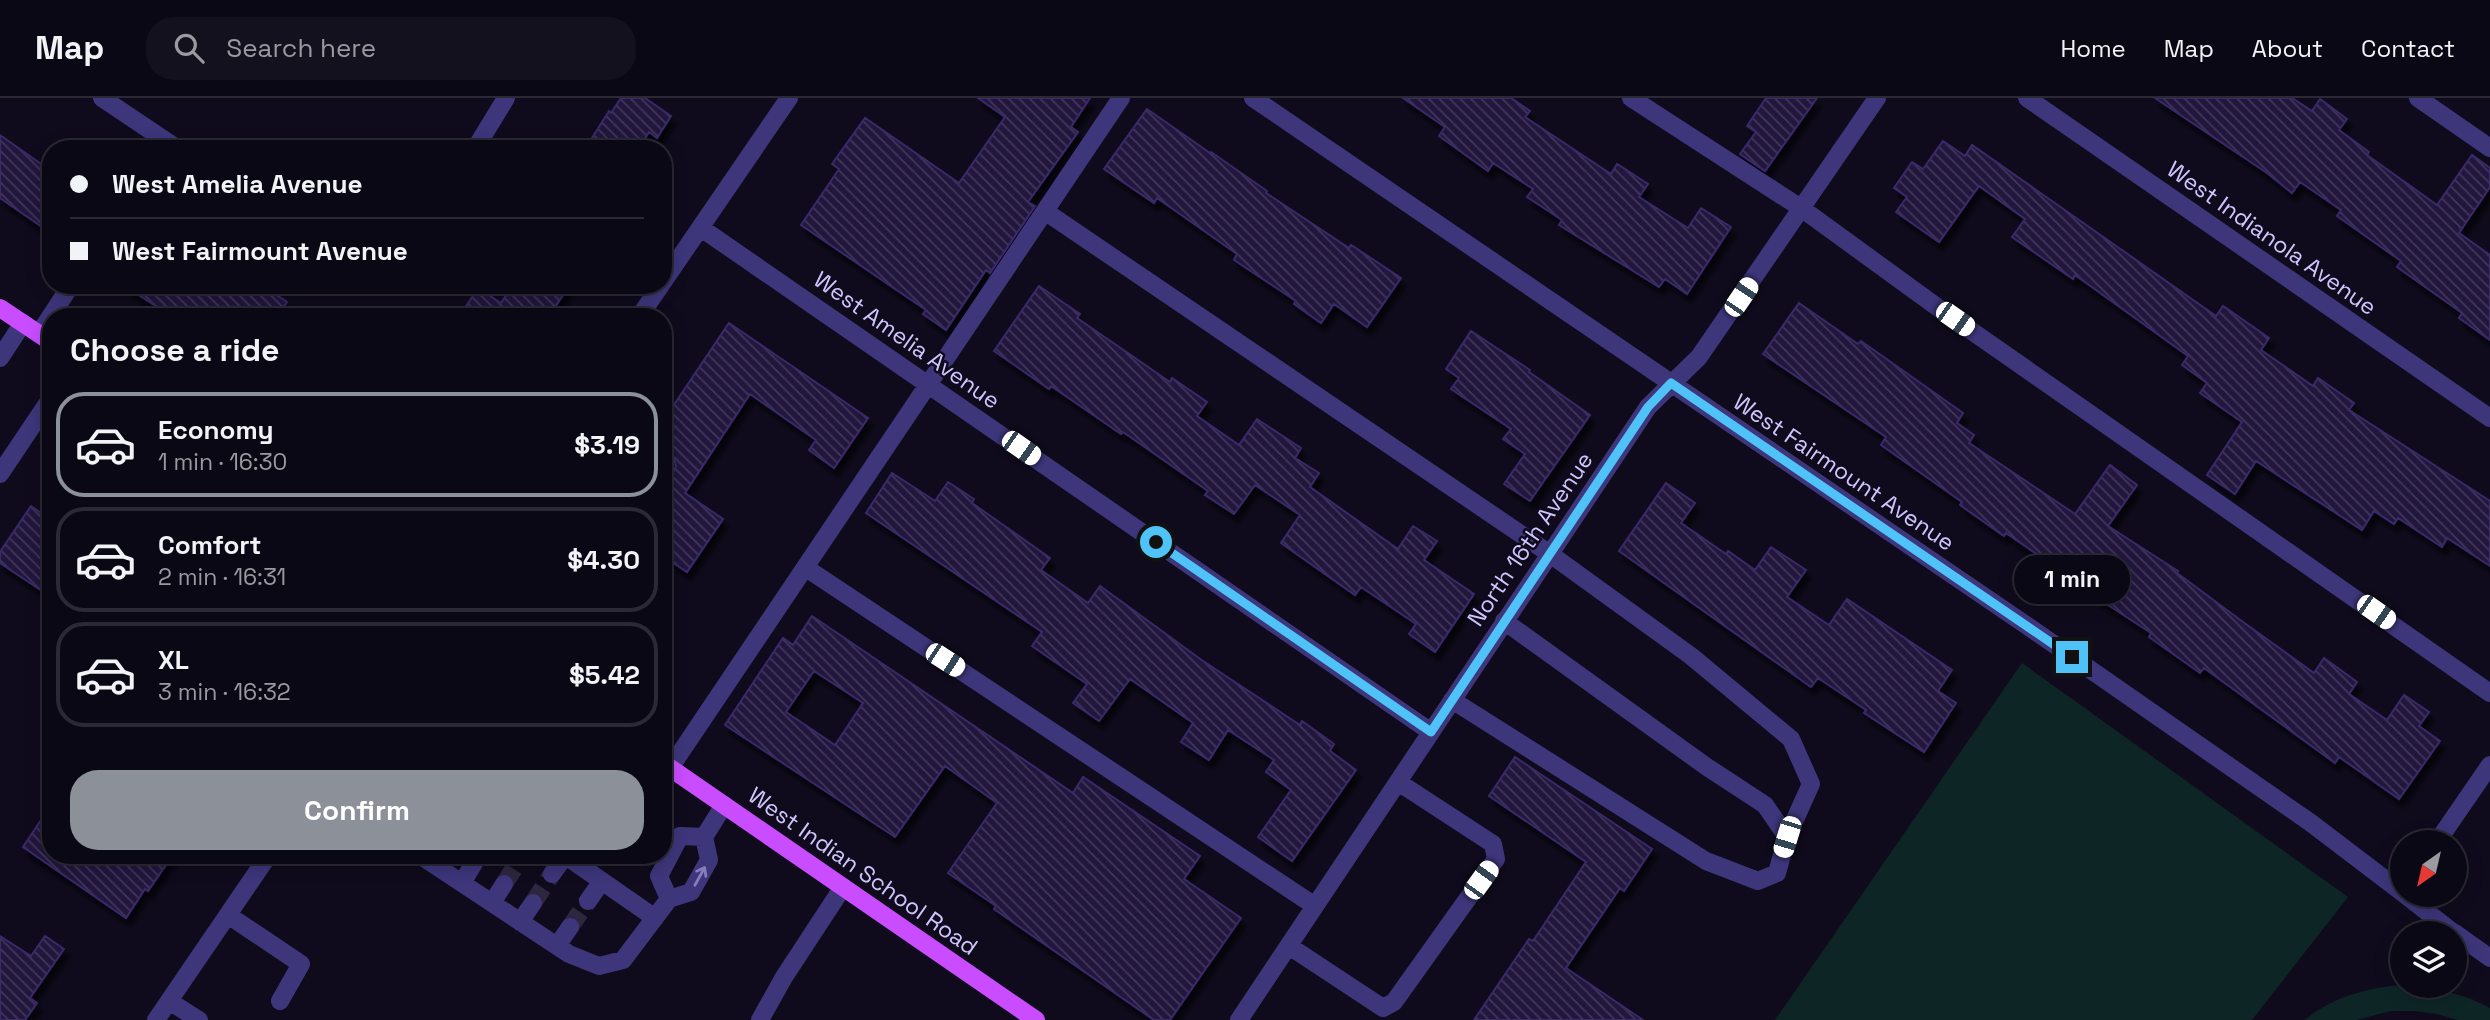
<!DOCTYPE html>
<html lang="en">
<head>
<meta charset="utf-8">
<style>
  :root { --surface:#0b0815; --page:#14111e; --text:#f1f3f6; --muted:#9a9aa0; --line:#2b2934; --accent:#8c9099 }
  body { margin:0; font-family:"Space Grotesk",sans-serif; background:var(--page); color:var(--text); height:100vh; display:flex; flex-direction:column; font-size:26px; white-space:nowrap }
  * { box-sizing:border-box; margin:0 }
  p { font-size:23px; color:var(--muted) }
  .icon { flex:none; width:38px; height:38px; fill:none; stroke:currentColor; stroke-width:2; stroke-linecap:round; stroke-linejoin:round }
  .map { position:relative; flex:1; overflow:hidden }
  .sheet { position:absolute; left:42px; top:210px; width:630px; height:556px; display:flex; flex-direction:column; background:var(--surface); border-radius:28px; box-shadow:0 4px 18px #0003,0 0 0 2px var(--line) }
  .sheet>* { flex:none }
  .top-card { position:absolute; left:42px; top:42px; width:630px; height:154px; border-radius:28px; box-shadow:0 4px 18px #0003,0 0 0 2px var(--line); display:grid; align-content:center; height:154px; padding:0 28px; background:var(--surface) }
  .needle { width:46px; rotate:214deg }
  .buttons { position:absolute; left:2390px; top:732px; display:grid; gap:14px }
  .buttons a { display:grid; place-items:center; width:77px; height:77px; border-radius:50%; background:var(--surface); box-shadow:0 4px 18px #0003,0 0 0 2px var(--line); font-size:35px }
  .end { position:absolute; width:32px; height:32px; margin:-16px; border:9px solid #4fc3f7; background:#111; box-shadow:0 0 0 4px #111 }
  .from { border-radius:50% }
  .bubble { position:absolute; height:49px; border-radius:24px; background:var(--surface); box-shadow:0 4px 18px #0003,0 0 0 2px var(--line); font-size:23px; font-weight:600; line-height:49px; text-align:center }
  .car { position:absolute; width:21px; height:42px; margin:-21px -10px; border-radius:9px; box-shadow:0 0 5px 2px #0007; background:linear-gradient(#fff 24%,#345 0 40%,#fff 0 76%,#345 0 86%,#fff 0) }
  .top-card b { display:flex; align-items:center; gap:24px; height:66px; font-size:26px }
  .top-card b+b { border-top:2px solid var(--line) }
  .top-card i { width:18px; height:18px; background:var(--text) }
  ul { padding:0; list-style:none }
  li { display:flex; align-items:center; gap:21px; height:105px; margin:0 14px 10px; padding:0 14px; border:4px solid var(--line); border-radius:28px }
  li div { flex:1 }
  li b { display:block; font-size:26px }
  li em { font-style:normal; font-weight:600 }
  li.selected { border-color:var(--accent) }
  li>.icon { width:63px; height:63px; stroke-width:1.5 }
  h2 { padding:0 28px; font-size:32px; line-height:84px }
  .cta { display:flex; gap:14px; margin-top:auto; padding:14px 28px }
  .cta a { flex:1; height:80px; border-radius:28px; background:var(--accent); color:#fff; font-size:28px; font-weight:600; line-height:80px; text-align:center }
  header { display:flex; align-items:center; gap:42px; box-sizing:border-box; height:98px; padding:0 35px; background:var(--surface); border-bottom:2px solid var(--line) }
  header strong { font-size:33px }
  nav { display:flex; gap:38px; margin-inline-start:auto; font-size:24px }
  .search { width:490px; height:63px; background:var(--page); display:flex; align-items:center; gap:18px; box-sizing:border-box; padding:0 24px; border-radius:28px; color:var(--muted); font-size:26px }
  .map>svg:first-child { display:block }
  .grass { fill:#0e2526 }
  .building { fill:url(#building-back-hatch); stroke:#3a2969; stroke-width:2; fill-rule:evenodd; filter:url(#shadow) }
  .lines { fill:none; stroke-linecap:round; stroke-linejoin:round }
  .minor-tunnel { stroke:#2c273e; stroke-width:18; stroke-dasharray:18 9; stroke-linecap:butt }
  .minor { stroke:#3d367b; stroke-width:18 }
  .major { stroke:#c94dff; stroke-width:18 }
  .oneway { stroke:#867ebd }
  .route { stroke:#4fc3f7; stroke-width:9 }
  .labels { text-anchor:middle; stroke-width:5; stroke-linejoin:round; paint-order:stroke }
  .street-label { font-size:23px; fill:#d0c6ff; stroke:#0f0b1c }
</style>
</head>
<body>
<header>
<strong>Map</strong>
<div class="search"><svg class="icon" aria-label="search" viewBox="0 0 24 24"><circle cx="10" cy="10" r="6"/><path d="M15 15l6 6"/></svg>Search here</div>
<nav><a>Home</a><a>Map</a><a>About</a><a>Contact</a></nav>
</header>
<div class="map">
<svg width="2490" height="922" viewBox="0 0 2490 922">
  <defs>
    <pattern id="building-back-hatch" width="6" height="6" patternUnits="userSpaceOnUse" patternTransform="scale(1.75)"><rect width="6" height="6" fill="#21173d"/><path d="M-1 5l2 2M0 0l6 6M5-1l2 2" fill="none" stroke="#40375a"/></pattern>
    <filter id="shadow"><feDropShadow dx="4.5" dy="8" stdDeviation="2" flood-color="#0009"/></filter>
  </defs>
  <rect width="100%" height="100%" fill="#0f0b1c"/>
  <!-- grass -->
  <path class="grass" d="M2022 565 2348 799 2252 922H1775Z
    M2402 887C2433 890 2461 894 2490 910V922H2458L2436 916 2414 913H2391L2356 922H2305C2332 899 2367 890 2402 887Z"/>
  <!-- building -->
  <path class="building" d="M621 0H645L671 18 657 40 649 34 639 50 585 51 609 13 611 15Z
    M978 0H1090L1071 29 1078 34 1028 104 1035 108 990 175 986 172 946 232 923 216 926 212 801 127 839 71 832 66 865 20 959 85 1005 19Z
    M1403 0H1511L1530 13 1525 19 1611 76 1617 66 1648 86 1639 99 1688 130 1701 110 1731 129 1687 196 1665 181 1659 189 1559 127 1562 122 1527 99 1533 91 1493 65 1488 73 1439 38 1445 29Z
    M1766 0H1817L1765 73 1740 56 1756 34 1747 28Z
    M2155 0H2292L2312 13 2320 1 2347 21 2339 32 2369 54 2367 57 2437 107 2472 57 2490 70V89L2459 135 2490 157V242L2459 220 2462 215 2397 169 2401 163 2337 118 2341 112 2300 84 2292 95 2267 75Z
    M1147 11 1210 55 1211 54 1267 93 1266 95 1349 150 1351 147 1401 180 1367 229 1334 206 1321 225 1294 206 1296 203 1234 162 1237 156 1157 100 1154 105 1104 71Z
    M0 37 51 73V135L0 100Z
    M1943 43 1965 58 1972 47 2216 218 2223 208 2269 240 2261 252 2313 288 2318 280 2354 305 2349 312 2490 403V468L2447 440 2442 449 2398 420 2394 426 2374 413 2362 432 2256 363 2235 396 2207 377 2242 324 2200 295 2207 285 2182 267 2188 258 2075 177 2073 181 2012 139 2025 121 1979 88 1939 144 1896 114 1907 99 1894 90 1912 64 1923 71Z
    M123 187H262L287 204 277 219H153L159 210Z
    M513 187H570L548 219H459L478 190 501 205Z
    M1039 188 1080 216 1077 220 1170 284 1172 280 1207 304 1197 318 1239 347 1257 321 1301 350 1295 360 1319 375 1310 389 1398 451 1413 428 1437 443 1424 462 1474 496 1435 554 1409 536 1416 526 1361 489 1355 497 1281 445 1300 417 1255 387 1234 416 1205 397 1208 393 1123 334 1121 336 1051 288 1049 291 994 253Z
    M1799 205 1858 246 1861 243 1963 315 1957 325 1974 337 1969 345 2075 416 2110 367 2137 387 2108 428 2178 473 2177 475 2239 521 2314 575 2324 560 2357 584 2349 596 2387 622 2404 597 2429 614 2419 628 2440 643 2399 701 2339 659 2335 665 2204 570 2200 575 2149 539 2151 535 2082 490 2083 488 2006 435 2004 438 1960 407 1962 404 1881 347 1886 339 1763 256Z
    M729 225 868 320 834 370 809 352 816 342 750 296 685 395 723 421 687 474 663 458V379L672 377 676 368 674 361 663 356V323Z
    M1471 233 1530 272 1529 274 1590 317 1530 403 1504 386 1525 356 1503 341 1511 331 1451 291 1459 280 1446 271Z
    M892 375 935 403 948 384 974 401 972 405 1050 460 1041 472 1088 505 1100 488 1203 563 1300 627 1302 623 1334 646 1330 653 1356 672 1292 763 1258 739 1291 692 1266 674 1274 662 1228 632 1209 662 1181 644 1193 625 1130 581 1099 623 1073 605 1087 586 1032 548 1042 534 866 415Z
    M1666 385 1695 405 1681 425 1726 456 1728 453 1755 472 1771 449 1806 472 1787 499 1829 527 1847 501 1952 572 1938 593 1956 605 1924 654 1864 615 1866 612 1818 580 1811 589 1619 453Z
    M31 408 51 422V499L0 465V454Z
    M812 518 1073 695 1083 679 1200 758 1184 781 1241 820 1170 922H1154L994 811 996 808 948 775 997 705 945 668 895 739 725 627 783 540 793 547ZM814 573 863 605 835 647 786 614Z
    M1515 659 1652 751 1624 793 1620 790 1566 870 1643 922H1474L1529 841 1533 843 1586 764 1489 698Z
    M51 707V758H172L148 793 145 791 126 820 23 749Z
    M0 838 31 858 45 838 64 851 30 900 37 905 25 922H0Z"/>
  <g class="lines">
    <!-- minor-tunnel -->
    <path class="minor-tunnel" d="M504 786 522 758
      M533 805 552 776
      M570 829 588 803"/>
    <!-- minor -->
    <path class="minor" d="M102 0 178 51
      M1253 0 2029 529 2311 725 2403 795
      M1631 0 1801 110 1933 206 2490 595
      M2027 0 2490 320
      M2418 0 2490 50
      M475 51 506 0
      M1046 114 1550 456 1691 558 1791 641 1811 686 1787 739
      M701 130 1431 634
      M663 184 789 0
      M639 219 661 187
      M39 236 71 187
      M0 260 23 225
      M663 367 665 368
      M0 376 51 300
      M806 470 1315 808
      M1452 602 1706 763 1758 783 1777 775 1787 739 1765 707 1707 669 1504 523
      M670 670 1121 0
      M2437 744 2490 667
      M421 758 569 856 599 868 623 862 669 801 691 794 709 762 704 739 724 707
      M566 758 655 820
      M552 776 565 758
      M462 785 474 765
      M2404 796 2454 835
      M669 801 659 778 680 738 704 739
      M588 803 602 783
      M492 805 504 786
      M228 817 301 866 280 903
      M520 824 533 805
      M2455 835 2490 860
      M557 848 570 829
      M1289 848 1383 910 1394 904 1496 761 1493 746 1398 684
      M169 903 199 922
      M156 922 268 758
      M760 922 784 879 843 789
      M1239 922 1648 309 1699 259 1877 0"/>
    <!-- major -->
    <path class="major" d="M0 210 51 244
      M663 665 1036 922"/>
  </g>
  <!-- one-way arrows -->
  <defs><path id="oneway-shaft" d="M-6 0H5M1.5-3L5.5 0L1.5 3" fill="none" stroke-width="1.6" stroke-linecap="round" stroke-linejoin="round" transform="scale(1.75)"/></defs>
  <use class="oneway" href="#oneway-shaft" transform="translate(700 778) rotate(-61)"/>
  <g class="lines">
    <!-- route -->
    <path class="route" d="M1156 444 1431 634 1648 309 1671 285 2072 559"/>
  </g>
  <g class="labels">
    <!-- street labels -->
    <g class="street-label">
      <text transform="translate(2272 140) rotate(35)" y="8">West Indianola Avenue</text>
      <text transform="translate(907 242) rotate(35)" y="8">West Amelia Avenue</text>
      <text transform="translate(1844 374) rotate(34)" y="8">West Fairmount Avenue</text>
      <text transform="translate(1530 441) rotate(-56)" y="8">North 16th Avenue</text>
      <text transform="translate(863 773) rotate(35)" y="8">West Indian School Road</text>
    </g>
  </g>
</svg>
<div class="buttons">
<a><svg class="needle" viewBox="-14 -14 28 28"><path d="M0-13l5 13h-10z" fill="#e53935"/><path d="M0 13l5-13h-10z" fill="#9a9aa0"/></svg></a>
<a><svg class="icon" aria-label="layers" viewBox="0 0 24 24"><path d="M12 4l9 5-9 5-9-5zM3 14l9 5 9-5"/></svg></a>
</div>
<i class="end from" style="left:1156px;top:444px"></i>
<i class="end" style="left:2072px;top:559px"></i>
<div class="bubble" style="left:2014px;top:457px;width:116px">1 min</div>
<i class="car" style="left:1741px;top:199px;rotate:34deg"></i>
<i class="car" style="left:1955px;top:221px;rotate:125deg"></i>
<i class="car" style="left:1021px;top:350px;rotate:125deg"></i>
<i class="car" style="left:2376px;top:514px;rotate:125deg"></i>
<i class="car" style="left:945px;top:562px;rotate:123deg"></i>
<i class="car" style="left:1787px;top:739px;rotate:197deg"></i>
<i class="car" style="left:1481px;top:782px;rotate:36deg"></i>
<div class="top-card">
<b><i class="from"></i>West Amelia Avenue</b>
<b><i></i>West Fairmount Avenue</b>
</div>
<section class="sheet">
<h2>Choose a ride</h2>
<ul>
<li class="selected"><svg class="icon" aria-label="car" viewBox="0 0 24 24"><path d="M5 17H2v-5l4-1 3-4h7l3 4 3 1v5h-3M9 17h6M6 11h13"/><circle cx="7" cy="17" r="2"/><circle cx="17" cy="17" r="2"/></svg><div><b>Economy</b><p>1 min · 16:30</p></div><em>$3.19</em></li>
<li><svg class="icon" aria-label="car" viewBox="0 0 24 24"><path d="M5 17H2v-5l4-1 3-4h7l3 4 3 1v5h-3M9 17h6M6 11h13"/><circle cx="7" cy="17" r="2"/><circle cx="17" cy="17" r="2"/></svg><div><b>Comfort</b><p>2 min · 16:31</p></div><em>$4.30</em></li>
<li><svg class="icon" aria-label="car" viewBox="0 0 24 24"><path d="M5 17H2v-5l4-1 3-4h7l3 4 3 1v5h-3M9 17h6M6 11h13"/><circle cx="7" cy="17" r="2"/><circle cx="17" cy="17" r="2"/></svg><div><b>XL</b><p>3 min · 16:32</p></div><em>$5.42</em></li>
</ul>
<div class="cta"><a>Confirm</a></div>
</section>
</div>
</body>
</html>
